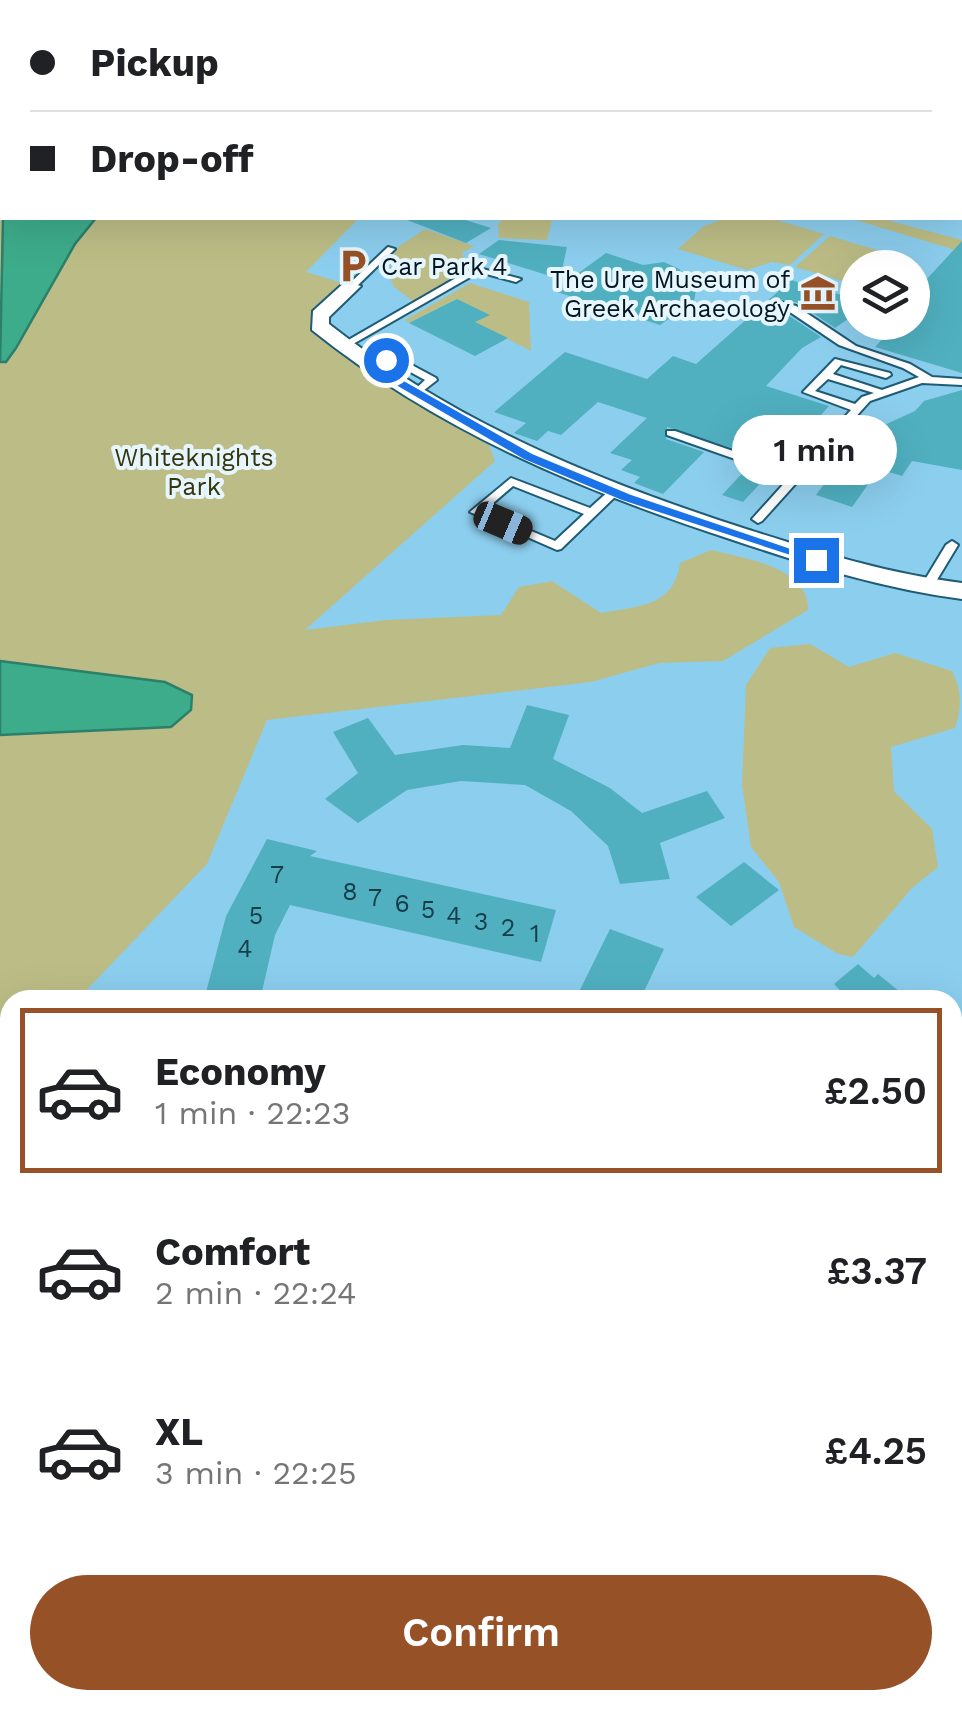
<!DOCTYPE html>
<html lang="en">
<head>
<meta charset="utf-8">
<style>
  :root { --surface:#fff; --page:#f6f6f6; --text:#202124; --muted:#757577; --line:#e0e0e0; --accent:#965127 }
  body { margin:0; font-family:"Work Sans",sans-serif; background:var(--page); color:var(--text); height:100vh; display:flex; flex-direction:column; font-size:38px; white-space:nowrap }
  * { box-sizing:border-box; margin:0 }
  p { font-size:32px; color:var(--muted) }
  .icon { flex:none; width:55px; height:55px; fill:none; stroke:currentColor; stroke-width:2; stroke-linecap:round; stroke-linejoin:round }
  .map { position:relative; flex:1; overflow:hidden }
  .drawer { position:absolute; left:0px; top:990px; width:962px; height:720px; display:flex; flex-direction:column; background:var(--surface); border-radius:30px 30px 0 0; box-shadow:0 10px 40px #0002 }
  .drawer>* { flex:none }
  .hud { position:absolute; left:0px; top:0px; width:962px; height:220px; box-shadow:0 10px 40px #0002; display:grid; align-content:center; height:220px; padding:0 30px; background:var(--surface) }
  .buttons { position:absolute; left:840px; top:250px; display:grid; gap:20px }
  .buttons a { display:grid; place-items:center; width:90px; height:90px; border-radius:50%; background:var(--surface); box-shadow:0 10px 40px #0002; font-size:50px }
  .end { position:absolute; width:45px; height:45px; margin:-22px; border:12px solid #1a73e8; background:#fff; box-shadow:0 0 0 5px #fff }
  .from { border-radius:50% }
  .bubble { position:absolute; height:70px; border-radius:35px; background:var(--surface); box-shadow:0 10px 40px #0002; font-size:32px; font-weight:600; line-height:70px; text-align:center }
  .car { position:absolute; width:30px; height:60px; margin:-30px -15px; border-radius:12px; box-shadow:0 0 8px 2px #0007; background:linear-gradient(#222 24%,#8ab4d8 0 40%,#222 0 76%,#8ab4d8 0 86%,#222 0) }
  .hud b { display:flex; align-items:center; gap:35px; height:95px; font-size:38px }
  .hud b+b { border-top:2px solid var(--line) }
  .hud i { width:25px; height:25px; background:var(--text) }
  ul { padding:18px 0 0; list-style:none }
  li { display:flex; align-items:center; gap:30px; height:165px; margin:0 20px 15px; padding:0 10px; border:5px solid transparent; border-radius:0px }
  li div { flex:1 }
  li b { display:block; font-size:38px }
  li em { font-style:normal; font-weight:600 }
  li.selected { border-color:var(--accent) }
  li>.icon { width:90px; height:90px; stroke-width:1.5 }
  .action { display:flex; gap:20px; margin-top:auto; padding:20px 30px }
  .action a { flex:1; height:115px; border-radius:60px; background:var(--accent); color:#fff; font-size:40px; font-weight:600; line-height:115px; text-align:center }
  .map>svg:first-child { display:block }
  .built { fill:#8cceee; fill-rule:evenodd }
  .green { fill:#bcbd86 }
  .water { fill:#3dac8a; stroke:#2b7f6b; stroke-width:2.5 }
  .building { fill:#50b0c0 }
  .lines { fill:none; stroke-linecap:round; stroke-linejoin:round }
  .lane-casing { stroke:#1e5c75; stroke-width:4 }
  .street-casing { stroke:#1e5c75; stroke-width:4 }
  .lane { fill:#fff; fill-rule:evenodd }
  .street { fill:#fff; fill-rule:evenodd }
  .route { fill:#1a73e8 }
  .labels { text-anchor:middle; stroke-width:8; stroke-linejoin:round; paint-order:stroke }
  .far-poi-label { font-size:25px; fill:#011722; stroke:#e7f5fd; text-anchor:start }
  .far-park-label { font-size:25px; fill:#35350e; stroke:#e7f5fd }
  .number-label { font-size:25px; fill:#153d4a }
</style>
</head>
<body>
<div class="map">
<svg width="962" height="1710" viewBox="0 0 962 1710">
  <rect width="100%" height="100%" fill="#9fdcf9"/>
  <!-- built -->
  <path class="built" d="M0 0H962V1710H0ZM2 2H960V218H2ZM858 268H912V322H858ZM10 1000H952V1700H10Z"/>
  <!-- green -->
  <path class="green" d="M0 0 212 2H2V218H359L306 272 352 286 320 326 488 442 495 461 305 630 386 620 501 615 519 587 552 581 601 613C638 606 674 607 680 563L711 550C743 558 810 567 808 610L723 661 659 663 591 682 267 720 207 864 77 1000H10V1065L0 1075Z
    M504 218 552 220 547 240 499 238 498 224Z
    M726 218H770L824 234 790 265 772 262 747 270 678 249 704 226Z
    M849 218H879L962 240V252Z
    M425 229 474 246 462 253 467 273 414 302 394 287 387 271 398 261 392 251Z
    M830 236 903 258 911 267 858 268 857 285 795 267Z
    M470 283 529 302 531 351 484 327 462 329 489 315 457 299 409 323 405 320Z
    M810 644 849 667 895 653 952 671C962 690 962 707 955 728L891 747 894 791 932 829 938 867 912 888 853 957 838 954 794 927 779 882 751 847 742 785 746 685 770 648Z
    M953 1424 962 1425V1669L952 1649Z
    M0 1468 10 1524V1592L0 1596Z
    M41 1700H354L355 1710H30Z"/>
  <!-- water -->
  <path class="water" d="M3 218H96L75 244 16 348 6 362H0Z
    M0 661 165 682 192 695 191 710 171 727 0 735Z"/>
  <!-- building -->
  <path class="building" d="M402 218H459L491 228 466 243Z
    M499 240 567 247 560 279 479 254Z
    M962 241V373L875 347 898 322H912V295Z
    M606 253 643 265 664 262 679 269 697 285 694 301 660 325 554 291Z
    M791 280 858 300V312L835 328 798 303 779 299V309L821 337 802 348 766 386 829 406 778 463 667 427 666 439 704 452 663 494 634 483 640 477 621 470 632 460 610 453 647 418 598 402 561 435 548 431 537 441 514 433 526 423 494 412 565 352 647 379 673 356 696 364Z
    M457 299 490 315 475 322 508 338 475 356 409 323Z
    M962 390V470L912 461 902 476 879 469 852 507 816 495 860 436 915 411 924 401Z
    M748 467 768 475 743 502 722 495Z
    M527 705 569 715 553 759 610 788 642 813 707 791 725 818 660 843 670 879 620 884 608 846 571 811 525 785 461 781 407 790 358 823 325 799 358 773 333 732 368 718 395 755 463 745 510 748Z
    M267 839 317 851 310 856 556 910 541 962 290 905 275 935 260 1000H204L226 916Z
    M744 862 779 890 731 926 696 897Z
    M610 929 664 949 640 1000H575Z
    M858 964 874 978 878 974 910 1000H849L834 984Z"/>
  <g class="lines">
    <defs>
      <path id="lane" d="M343 0 346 2H339L340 1Z
        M960 72H962V76H960Z
        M388 247 395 249 355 288H349V284Z
        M475 267 521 279 516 282 479 272 346 348 338 346Z
        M781 302 796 306 856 346 910 364 932 377 962 379V385L922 383 870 401 762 521 758 523 752 519 789 478 667 435V431H675L794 472 851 410 803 392 835 359 890 373 891 375 886 378 841 365 833 374 882 390 919 377 903 368 839 345 781 306ZM828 379 874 393 862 397 855 404 815 391Z
        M395 356 436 378 437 380 414 398 409 395 425 380 394 363 370 370 365 367Z
        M511 478 590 508 610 490H618L620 492 561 549 557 550 470 512ZM513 486 584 514 555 541 484 511Z
        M952 541 958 545 932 588 930 591H922L920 588 946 545Z
        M952 1126H962V1142H952Z
        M952 1297 959 1300 962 1308V1349L955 1346 952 1340Z
        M962 1398V1418L952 1419V1399Z"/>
      <path id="street" d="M876 0H900L901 2H877Z
        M960 12H962V20H960Z
        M345 282 361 286 329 317V324C455 423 597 481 749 530 819 552 888 574 962 583V599C883 589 808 565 733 540 580 490 438 431 312 330L313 311Z
        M952 1255 962 1257V1295L952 1293Z
        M10 1663V1700H28L18 1710H0V1667Z"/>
    </defs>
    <!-- lane casing -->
    <use href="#lane" class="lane-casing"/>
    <!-- street casing -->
    <use href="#street" class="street-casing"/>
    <!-- lane -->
    <use href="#lane" class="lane"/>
    <!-- street -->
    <use href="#street" class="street"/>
  </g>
  <!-- route -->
  <path class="route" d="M382 357 392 360 379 367 532 454 631 495 823 560 812 562 622 500 524 459 365 367Z"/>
  <!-- icons -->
  <defs>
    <symbol id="parking-bare" viewBox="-9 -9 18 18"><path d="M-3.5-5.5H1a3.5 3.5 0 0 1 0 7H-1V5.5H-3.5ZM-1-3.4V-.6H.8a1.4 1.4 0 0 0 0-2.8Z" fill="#965127" stroke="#e7f5fd" stroke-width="2.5" paint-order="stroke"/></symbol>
    <symbol id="museum-bare" viewBox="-9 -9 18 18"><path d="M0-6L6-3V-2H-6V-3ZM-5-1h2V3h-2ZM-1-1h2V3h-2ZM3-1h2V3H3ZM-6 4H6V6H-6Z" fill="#965127" stroke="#e7f5fd" stroke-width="2.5" paint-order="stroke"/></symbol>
  </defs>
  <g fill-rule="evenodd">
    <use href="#parking-bare" x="328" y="241" width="50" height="50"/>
    <use href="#museum-bare" x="793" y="268" width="50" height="50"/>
  </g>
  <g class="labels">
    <!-- far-poi labels -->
    <g class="far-poi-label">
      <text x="381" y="275">Car Park 4</text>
      <text x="790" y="288" text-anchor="end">The Ure Museum of<tspan x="790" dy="29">Greek Archaeology</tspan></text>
    </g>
    <!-- far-park labels -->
    <g class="far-park-label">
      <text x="194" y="466">Whiteknights<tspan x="194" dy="29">Park</tspan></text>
    </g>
    <!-- number labels -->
    <g class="number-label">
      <text x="277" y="883">7</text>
      <text x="350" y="900">8</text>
      <text x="375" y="906">7</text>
      <text x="402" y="912">6</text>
      <text x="428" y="918">5</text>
      <text x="256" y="924">5</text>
      <text x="454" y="924">4</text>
      <text x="481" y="930">3</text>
      <text x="508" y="936">2</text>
      <text x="535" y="942">1</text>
      <text x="245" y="957">4</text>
    </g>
  </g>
</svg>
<div class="buttons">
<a><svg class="icon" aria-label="layers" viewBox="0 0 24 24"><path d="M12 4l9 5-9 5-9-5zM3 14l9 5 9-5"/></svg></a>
</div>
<i class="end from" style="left:386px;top:360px"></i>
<i class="end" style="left:816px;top:560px"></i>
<div class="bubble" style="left:732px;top:415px;width:165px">1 min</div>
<i class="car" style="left:503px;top:523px;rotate:113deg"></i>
<div class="hud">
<b><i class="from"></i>Pickup</b>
<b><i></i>Drop-off</b>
</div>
<section class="drawer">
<ul>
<li class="selected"><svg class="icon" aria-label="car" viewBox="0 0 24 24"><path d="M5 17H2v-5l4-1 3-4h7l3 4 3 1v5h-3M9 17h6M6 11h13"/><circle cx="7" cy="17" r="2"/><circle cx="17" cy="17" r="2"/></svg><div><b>Economy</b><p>1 min · 22:23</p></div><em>£2.50</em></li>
<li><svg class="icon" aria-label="car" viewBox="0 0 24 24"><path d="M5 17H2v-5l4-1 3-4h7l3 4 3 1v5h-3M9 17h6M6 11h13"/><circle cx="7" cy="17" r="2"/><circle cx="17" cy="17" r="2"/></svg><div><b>Comfort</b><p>2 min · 22:24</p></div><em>£3.37</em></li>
<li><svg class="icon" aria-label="car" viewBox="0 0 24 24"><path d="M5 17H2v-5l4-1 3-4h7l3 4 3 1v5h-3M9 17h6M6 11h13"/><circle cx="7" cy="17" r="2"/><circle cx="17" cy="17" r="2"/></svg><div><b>XL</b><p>3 min · 22:25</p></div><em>£4.25</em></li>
</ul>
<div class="action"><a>Confirm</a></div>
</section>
</div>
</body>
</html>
